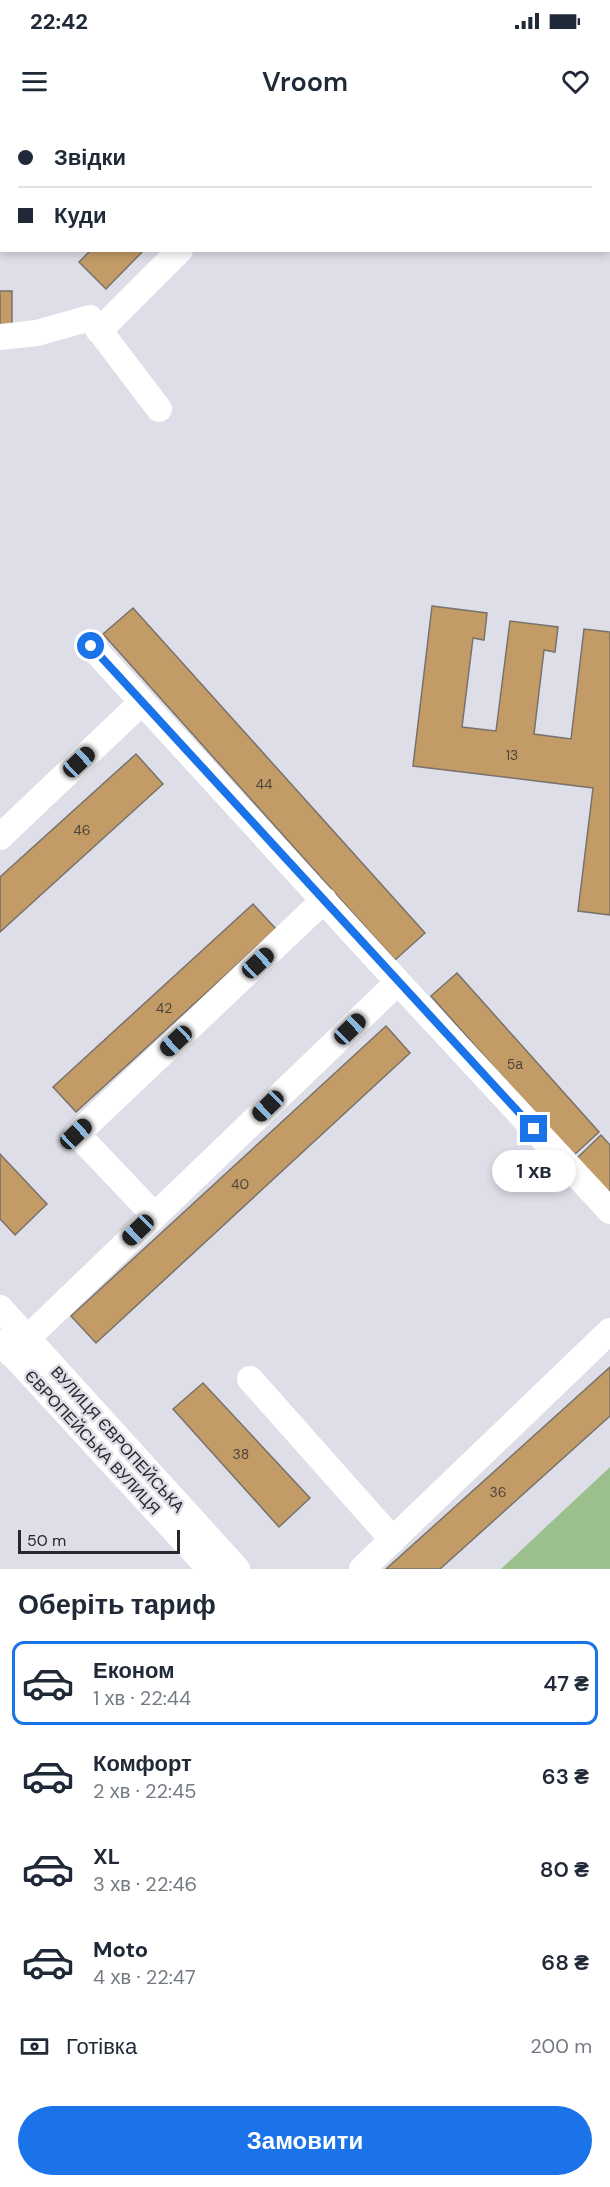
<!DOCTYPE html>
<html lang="uk">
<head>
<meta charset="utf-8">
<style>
  :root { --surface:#fff; --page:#f6f6f7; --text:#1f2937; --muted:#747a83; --line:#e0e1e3; --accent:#1a73e8 }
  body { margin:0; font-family:"DM Sans",sans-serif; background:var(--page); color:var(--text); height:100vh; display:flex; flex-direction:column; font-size:22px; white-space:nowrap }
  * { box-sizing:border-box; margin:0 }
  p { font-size:20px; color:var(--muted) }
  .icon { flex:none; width:33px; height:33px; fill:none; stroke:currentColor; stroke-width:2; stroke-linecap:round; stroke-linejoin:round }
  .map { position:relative; height:1449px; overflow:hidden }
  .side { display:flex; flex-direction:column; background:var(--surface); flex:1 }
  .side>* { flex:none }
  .guide { position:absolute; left:0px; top:0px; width:610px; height:132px; box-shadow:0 3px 9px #0003; display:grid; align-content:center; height:132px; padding:0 18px; background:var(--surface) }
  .scale { position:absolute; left:18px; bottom:15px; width:162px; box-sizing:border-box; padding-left:6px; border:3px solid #27282b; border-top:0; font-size:16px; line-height:21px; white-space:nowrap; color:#27282b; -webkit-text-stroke:4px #dedee8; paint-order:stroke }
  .end { position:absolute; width:27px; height:27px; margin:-14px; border:8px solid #1a73e8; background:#fff; box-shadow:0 0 0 3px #fff }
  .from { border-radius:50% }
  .bubble { position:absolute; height:42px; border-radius:21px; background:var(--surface); box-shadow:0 3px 9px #0003; font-size:20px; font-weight:600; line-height:42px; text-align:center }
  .car { position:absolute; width:18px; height:36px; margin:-18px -9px; border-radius:8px; box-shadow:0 0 4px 2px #0007; background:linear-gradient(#222 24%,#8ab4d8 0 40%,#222 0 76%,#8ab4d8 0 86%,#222 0) }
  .guide b { display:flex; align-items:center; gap:21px; height:57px; font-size:22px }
  .guide b+b { border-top:2px solid var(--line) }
  .guide i { width:15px; height:15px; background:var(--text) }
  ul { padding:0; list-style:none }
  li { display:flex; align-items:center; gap:18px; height:84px; margin:0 12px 9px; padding:0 6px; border:3px solid transparent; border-radius:12px }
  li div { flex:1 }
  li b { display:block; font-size:22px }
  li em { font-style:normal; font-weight:600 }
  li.active { border-color:var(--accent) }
  li>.icon { width:54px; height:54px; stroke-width:1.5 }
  h2 { padding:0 18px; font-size:27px; line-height:72px }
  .pay { display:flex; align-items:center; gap:15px; height:66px; padding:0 18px; font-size:22px }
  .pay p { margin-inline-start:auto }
  .primary-button { display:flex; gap:12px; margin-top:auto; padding:12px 18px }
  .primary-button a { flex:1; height:69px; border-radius:36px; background:var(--accent); color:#fff; font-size:24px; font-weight:600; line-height:69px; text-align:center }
  .status { display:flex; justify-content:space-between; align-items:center; height:42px; padding:0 30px; background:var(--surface); direction:ltr }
  .status svg { height:16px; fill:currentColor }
  header { display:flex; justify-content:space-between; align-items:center; height:78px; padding:0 18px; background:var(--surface); font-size:27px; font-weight:600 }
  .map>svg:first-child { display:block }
  .green { fill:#9cc08d }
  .building { fill:#c39b66; stroke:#78726b; stroke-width:1.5 }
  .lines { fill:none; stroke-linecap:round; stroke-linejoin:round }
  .minor { stroke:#fff; stroke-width:26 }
  .route { stroke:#1a73e8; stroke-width:8 }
  .labels { text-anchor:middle; stroke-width:5; stroke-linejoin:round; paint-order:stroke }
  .number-label { font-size:14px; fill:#4e453a }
  .street-label { font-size:16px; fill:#27282b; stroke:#dedee8 }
</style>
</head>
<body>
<div class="status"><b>22:42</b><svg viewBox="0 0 49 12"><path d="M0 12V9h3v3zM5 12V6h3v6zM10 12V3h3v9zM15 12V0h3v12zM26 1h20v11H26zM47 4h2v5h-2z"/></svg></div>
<header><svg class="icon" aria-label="menu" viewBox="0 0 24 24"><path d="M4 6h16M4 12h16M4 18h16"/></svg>Vroom<svg class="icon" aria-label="heart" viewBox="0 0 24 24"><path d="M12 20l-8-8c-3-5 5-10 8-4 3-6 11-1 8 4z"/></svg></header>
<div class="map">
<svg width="610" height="1449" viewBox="0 0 610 1449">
  <rect width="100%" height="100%" fill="#dedee8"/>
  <!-- green -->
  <path class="green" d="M610 1347V1449H501Z"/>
  <!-- building -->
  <path class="building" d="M0 0H43L2 2 0 45Z
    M91 130H144L106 169 79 142Z
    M0 171H12V209L0 208Z
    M432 486 487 493 484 520 473 518 462 607 496 611 510 501 558 507 555 532 544 530 534 614 571 619 584 509 610 512V795L578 791 593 668 413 646Z
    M133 488 425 813 395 840 103 514Z
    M136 634 163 664 0 812V757Z
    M253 784 276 809 76 992 53 967Z
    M457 853 599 1012 573 1036 431 876Z
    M386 906 410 933 96 1223 71 1196Z
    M601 1015 610 1025V1075L576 1039Z
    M0 1034 47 1084 15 1115 0 1099Z
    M610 1247V1296L440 1449H386Z
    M203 1263 310 1378 279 1407 173 1289Z"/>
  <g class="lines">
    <!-- minor -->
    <path class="minor" d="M311 2 312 0
      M99 211 180 130
      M0 217 37 213 90 198 159 289
      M91 526 398 862
      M0 717 142 582
      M154 1095 77 1014 324 780
      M0 1188 237 1449
      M1 1222 210 1449
      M11 1234 398 862 610 1091
      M250 1259 393 1420
      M362 1449 610 1211"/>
  </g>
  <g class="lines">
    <!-- route -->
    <path class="route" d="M91 526 534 1009"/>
  </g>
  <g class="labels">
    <!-- number labels -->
    <g class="number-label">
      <text x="512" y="640">13</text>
      <text x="264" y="669">44</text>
      <text x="82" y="715">46</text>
      <text x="164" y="893">42</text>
      <text x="515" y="949">5а</text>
      <text x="240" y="1069">40</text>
      <text x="241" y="1339">38</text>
      <text x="498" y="1377">36</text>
    </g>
    <!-- street labels -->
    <g class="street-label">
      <text transform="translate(118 1319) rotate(48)" y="6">ВУЛИЦЯ ЄВРОПЕЙСЬКА</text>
      <text transform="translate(93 1322) rotate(47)" y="6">ЄВРОПЕЙСЬКА ВУЛИЦЯ</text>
    </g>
  </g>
</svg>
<div class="scale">50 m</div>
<i class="end from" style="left:91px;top:526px"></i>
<i class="end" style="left:534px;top:1009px"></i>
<div class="bubble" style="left:492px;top:1030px;width:84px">1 хв</div>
<i class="car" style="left:79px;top:642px;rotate:47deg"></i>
<i class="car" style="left:258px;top:843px;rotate:47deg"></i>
<i class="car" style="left:350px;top:909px;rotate:46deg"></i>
<i class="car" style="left:176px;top:921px;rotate:227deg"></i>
<i class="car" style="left:268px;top:986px;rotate:226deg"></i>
<i class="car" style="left:76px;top:1014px;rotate:47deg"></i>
<i class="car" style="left:138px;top:1110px;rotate:226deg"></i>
<div class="guide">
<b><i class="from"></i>Звідки</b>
<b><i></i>Куди</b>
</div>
</div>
<section class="side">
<h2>Оберіть тариф</h2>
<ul>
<li class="active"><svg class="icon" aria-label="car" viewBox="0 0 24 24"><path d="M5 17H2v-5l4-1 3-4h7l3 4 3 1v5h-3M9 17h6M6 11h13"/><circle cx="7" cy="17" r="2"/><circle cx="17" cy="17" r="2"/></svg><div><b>Економ</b><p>1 хв · 22:44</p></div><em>47 ₴</em></li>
<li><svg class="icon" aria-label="car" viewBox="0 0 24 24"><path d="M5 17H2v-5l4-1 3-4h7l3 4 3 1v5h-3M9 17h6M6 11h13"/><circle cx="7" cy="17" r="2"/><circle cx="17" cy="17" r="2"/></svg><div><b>Комфорт</b><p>2 хв · 22:45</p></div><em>63 ₴</em></li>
<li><svg class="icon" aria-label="car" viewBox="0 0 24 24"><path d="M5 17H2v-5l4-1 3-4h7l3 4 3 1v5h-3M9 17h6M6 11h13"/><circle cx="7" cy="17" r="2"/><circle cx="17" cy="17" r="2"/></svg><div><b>XL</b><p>3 хв · 22:46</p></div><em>80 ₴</em></li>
<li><svg class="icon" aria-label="car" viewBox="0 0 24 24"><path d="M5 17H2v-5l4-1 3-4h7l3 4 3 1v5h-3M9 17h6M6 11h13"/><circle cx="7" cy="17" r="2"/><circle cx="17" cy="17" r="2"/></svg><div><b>Moto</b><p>4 хв · 22:47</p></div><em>68 ₴</em></li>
</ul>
<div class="pay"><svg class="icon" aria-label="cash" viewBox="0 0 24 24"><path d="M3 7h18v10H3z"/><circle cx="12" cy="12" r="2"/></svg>Готівка<p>200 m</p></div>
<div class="primary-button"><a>Замовити</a></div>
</section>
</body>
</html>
